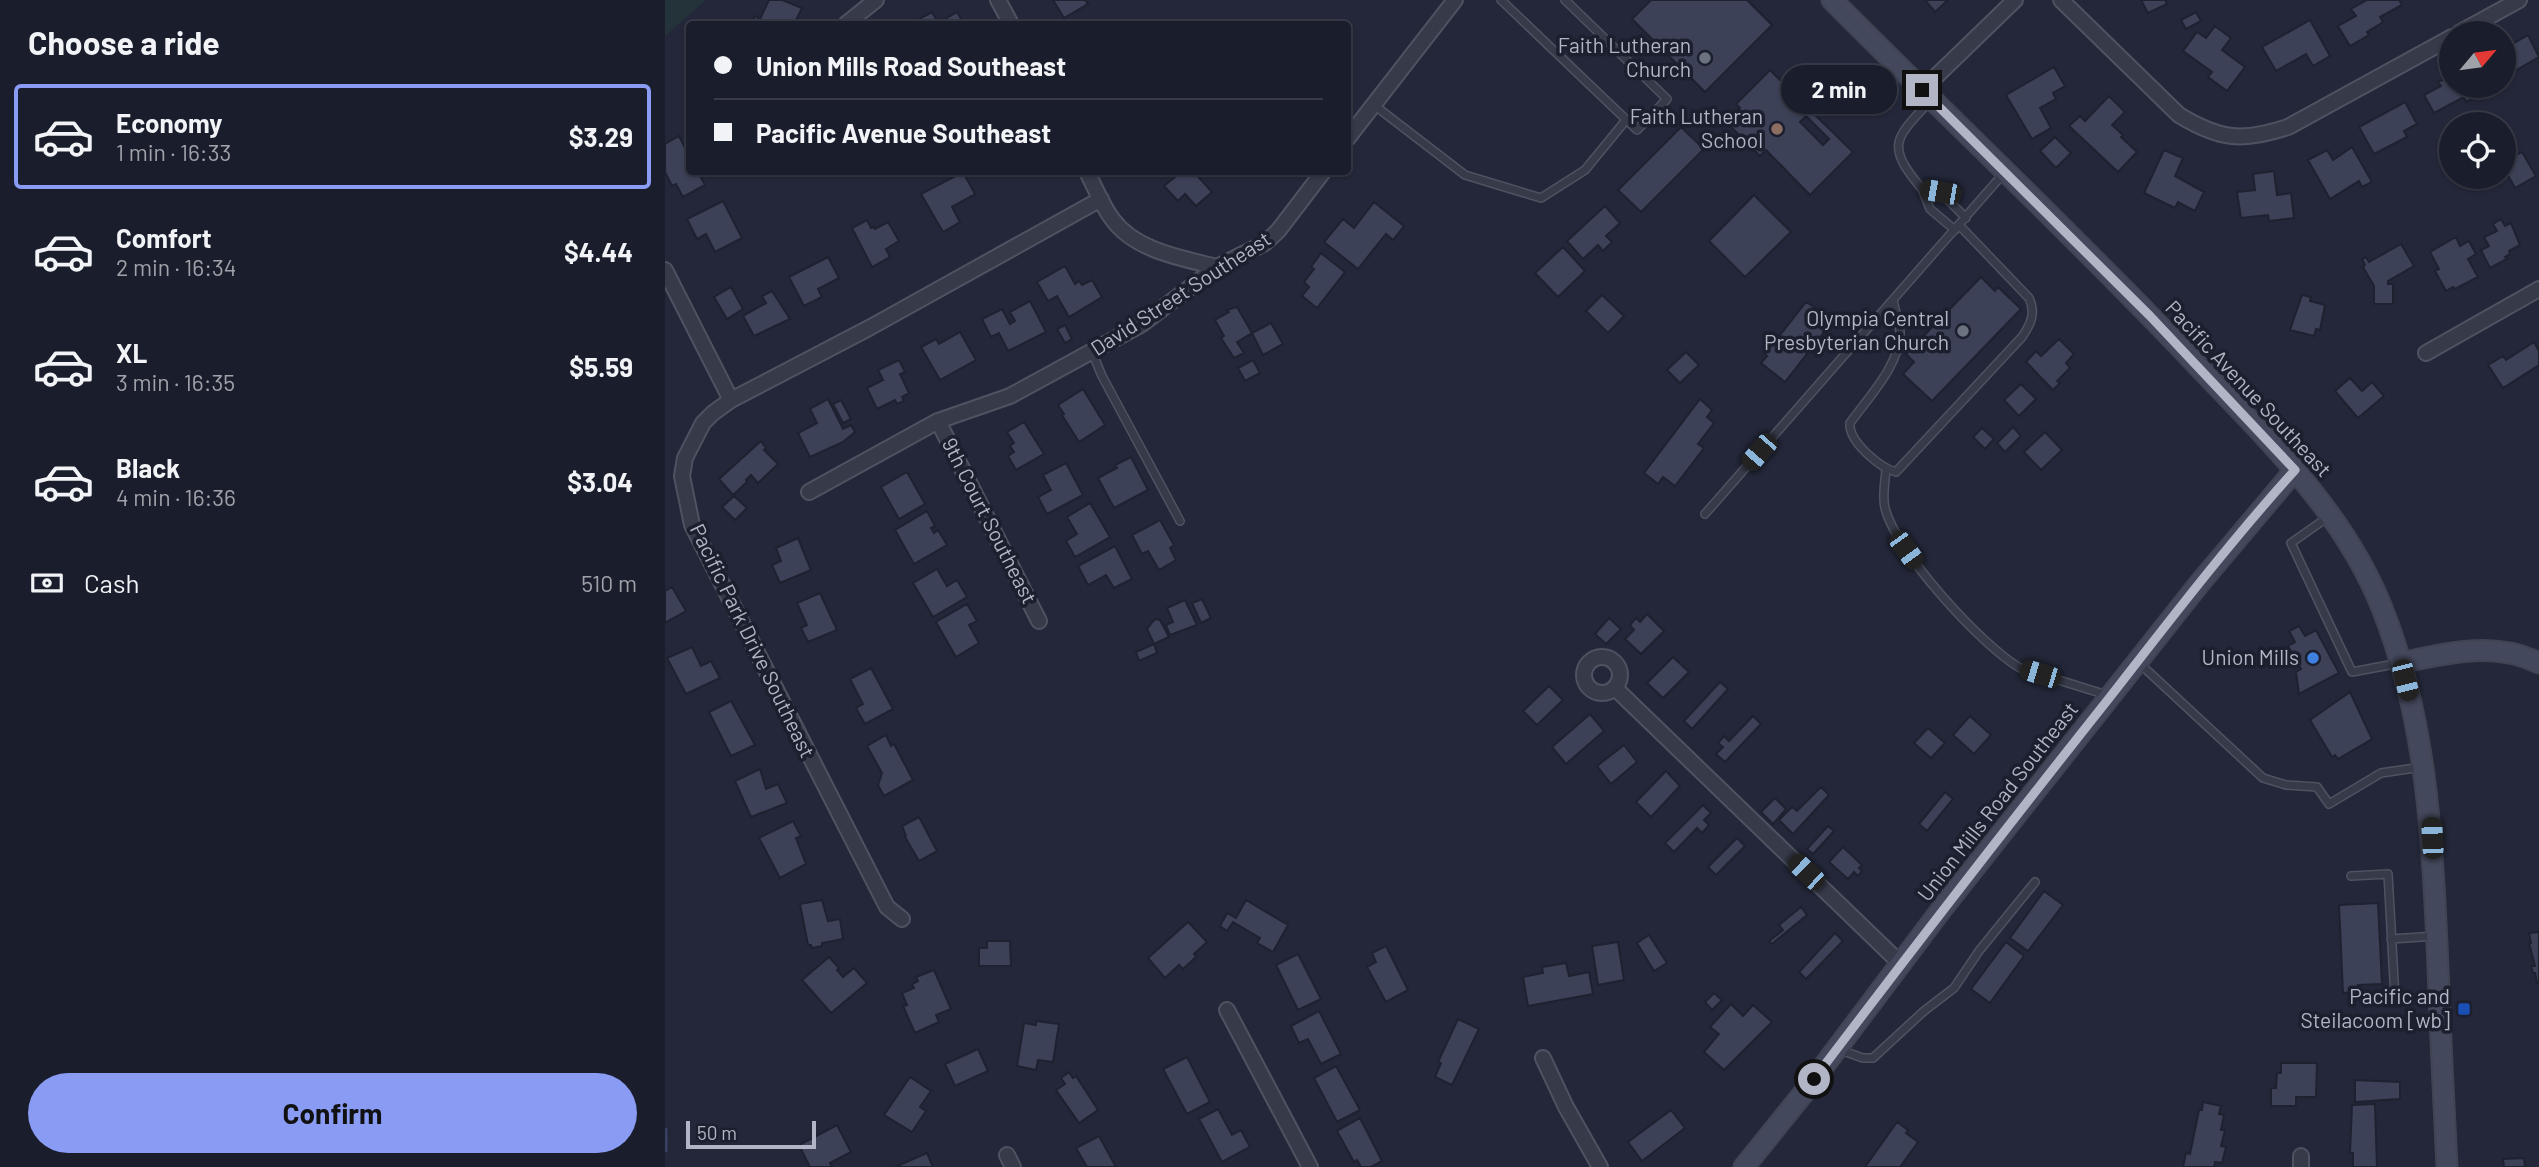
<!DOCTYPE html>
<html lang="en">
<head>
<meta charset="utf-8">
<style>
  :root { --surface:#1a1d2b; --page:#272a37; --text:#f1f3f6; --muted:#9fa2a9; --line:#383b47; --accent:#899bf3 }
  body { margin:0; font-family:Barlow,sans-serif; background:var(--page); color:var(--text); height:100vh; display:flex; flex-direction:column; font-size:26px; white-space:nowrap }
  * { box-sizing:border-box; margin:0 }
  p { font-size:23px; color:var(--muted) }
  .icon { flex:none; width:38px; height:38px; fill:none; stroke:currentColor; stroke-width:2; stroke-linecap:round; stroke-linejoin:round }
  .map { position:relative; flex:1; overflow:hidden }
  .side { display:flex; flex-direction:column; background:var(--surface); width:665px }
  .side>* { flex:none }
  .hud { position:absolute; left:21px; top:21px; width:665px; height:154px; border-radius:7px; box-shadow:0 2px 5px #0004,0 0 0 2px var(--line); display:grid; align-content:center; height:154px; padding:0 28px; background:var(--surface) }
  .needle { width:46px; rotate:61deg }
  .fabs { position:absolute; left:1774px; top:21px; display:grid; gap:14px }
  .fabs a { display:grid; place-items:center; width:77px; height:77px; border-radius:50%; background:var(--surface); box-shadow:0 2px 5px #0004,0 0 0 2px var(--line); font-size:35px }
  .scale { position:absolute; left:21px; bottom:18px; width:130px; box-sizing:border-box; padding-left:7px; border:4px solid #b1b5c5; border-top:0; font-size:19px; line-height:24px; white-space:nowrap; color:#b1b5c5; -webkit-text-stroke:5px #1b1f2e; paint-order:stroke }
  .end { position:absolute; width:32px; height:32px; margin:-16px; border:9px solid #b1b5c5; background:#111; box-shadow:0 0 0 4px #111 }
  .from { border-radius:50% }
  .bubble { position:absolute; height:49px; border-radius:24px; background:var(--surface); box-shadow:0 2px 5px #0004,0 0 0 2px var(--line); font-size:23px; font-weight:700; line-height:49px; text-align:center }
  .car { position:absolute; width:21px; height:42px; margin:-21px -10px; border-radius:9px; box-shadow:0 0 5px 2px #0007; background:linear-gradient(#222 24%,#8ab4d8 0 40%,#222 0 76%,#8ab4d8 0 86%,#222 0) }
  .hud b { display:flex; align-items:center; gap:24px; height:66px; font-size:26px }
  .hud b+b { border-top:2px solid var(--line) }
  .hud i { width:18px; height:18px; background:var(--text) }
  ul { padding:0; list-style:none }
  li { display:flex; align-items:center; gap:21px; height:105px; margin:0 14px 10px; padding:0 14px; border:4px solid transparent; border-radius:7px }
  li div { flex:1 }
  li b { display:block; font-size:26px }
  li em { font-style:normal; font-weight:700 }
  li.selected { border-color:var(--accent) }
  li>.icon { width:63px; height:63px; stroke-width:1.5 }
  h2 { padding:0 28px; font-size:32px; line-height:84px }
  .pay { display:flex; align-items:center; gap:18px; height:77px; padding:0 28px; font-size:26px }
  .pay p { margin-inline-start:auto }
  .button { display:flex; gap:14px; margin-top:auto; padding:14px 28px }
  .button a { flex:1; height:80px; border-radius:42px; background:var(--accent); color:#111; font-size:28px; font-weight:700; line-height:80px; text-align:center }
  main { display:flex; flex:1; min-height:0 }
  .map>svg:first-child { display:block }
  .green { fill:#24333a }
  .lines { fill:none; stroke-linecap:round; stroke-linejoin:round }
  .stream { stroke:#394162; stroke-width:5 }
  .building { fill:#3c4157; stroke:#1d2130; stroke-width:2; fill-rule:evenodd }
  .lane-casing { stroke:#4e5261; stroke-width:10 }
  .street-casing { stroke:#4e5261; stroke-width:18 }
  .secondary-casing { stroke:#3f4352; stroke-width:23 }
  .lane { stroke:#363a49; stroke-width:7 }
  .street { stroke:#363a49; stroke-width:14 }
  .secondary { stroke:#44485c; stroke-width:19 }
  .route { stroke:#b1b5c5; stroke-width:9 }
  .worship-dot { fill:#6b7280; stroke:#1b1f2e; stroke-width:2.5 }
  .education-dot { fill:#8d6e63; stroke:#1b1f2e; stroke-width:2.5 }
  .shop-dot { fill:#3f7fe0; stroke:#1b1f2e; stroke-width:2.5 }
  .transit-dot { fill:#1a4fb4; stroke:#1b1f2e; stroke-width:2.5 }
  .labels { text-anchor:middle; stroke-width:7; stroke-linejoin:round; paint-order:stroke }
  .poi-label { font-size:21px; fill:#b1b5c5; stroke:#1b1f2e; text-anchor:end }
  .street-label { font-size:21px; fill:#b1b5c5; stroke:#1b1f2e }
</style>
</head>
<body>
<main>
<section class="side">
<h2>Choose a ride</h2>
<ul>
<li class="selected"><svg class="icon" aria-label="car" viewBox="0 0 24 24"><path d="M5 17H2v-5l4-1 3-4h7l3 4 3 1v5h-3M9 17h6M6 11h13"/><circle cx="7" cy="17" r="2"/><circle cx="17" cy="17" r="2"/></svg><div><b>Economy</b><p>1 min · 16:33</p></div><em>$3.29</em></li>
<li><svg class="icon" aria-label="car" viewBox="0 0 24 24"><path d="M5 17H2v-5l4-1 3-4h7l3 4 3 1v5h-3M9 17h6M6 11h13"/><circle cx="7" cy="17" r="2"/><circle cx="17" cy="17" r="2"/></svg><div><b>Comfort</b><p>2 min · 16:34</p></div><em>$4.44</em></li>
<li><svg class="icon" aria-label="car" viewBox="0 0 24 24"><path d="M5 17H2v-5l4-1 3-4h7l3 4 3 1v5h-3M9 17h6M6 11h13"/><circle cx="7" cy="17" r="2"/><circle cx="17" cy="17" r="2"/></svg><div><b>XL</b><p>3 min · 16:35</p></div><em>$5.59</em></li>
<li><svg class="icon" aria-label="car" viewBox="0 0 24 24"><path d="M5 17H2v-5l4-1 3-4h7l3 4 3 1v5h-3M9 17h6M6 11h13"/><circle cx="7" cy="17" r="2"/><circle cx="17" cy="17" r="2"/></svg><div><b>Black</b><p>4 min · 16:36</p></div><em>$3.04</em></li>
</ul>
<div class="pay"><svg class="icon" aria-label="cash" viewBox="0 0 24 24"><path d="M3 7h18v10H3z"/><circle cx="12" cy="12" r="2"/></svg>Cash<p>510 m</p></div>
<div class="button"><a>Confirm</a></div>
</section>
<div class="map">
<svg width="1874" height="1167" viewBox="0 0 1874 1167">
  <rect width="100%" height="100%" fill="#232739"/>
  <!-- green -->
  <path class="green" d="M0 0H41L0 36Z"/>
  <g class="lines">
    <!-- stream -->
    <path class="stream" d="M0 1130V1150"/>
  </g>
  <!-- building -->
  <path class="building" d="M104 0H117L137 8 129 24H86L90 16 95 19Z
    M388 0H420L423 4 399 18Z
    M986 0H1082L1107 25 1040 92 967 19Z
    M1260 0H1283L1270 12Z
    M1476 0H1500L1502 4 1483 13Z
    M1702 0H1734L1737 5 1715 17 1718 22 1702 32 1704 35 1685 46 1673 26 1691 16 1686 9Z
    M267 12 273 23 292 12 299 24H245Z
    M1531 12 1536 21 1521 29 1516 20Z
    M1645 20 1665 56 1648 66 1641 54 1611 71 1597 47Z
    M1550 26 1566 38 1557 50 1580 67 1562 91 1543 77 1547 72 1518 51 1532 32 1541 38Z
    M1863 35 1874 57 1839 77V49Z
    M1389 67 1400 86 1388 93 1391 99 1375 108 1386 128 1367 139 1341 95Z
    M1105 70 1135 100 1140 94 1151 105 1145 110 1188 152 1145 195 1101 150 1095 156 1061 122 1075 108 1071 104ZM1141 116 1164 139 1158 145 1135 122Z
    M1787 75V86H1810L1815 95 1801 102 1799 97 1769 113 1759 95 1776 86 1773 82Z
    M1444 96 1460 112 1447 125 1458 135 1456 137 1472 152 1453 172 1404 126 1415 116 1420 121Z
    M1740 102 1752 124 1739 131 1742 137 1709 154 1694 127Z
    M1016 127 1039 149 976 212 953 190Z
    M14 136 24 156V172H33L40 185 18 197 11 184 7 186 0 172V144Z
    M1390 137 1406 153 1391 168 1375 151Z
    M1687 147 1707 182 1697 187 1694 181 1665 199 1643 160 1662 150 1668 160Z
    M1499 150 1518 158 1510 176 1539 192 1530 211 1513 202 1510 208 1479 193Z
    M1857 152 1871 176 1850 188 1839 168V162Z
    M1609 171 1612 195 1626 193 1629 218 1604 221 1603 215 1576 218 1572 192 1590 190 1588 174Z
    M298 172 310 194 287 207 295 222 278 232 256 194Z
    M516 172H529L547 192 531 206 520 194 513 201 499 186Z
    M1089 195 1126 232 1080 277 1044 241Z
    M58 201 77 238 50 252 41 234 32 239 22 219Z
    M709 202 739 226 728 240 721 234 693 269 659 242 678 219 689 228Z
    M940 206 955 223 941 236 947 242 938 251 933 245 918 259 902 241Z
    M1836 219 1840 226 1846 223 1855 245 1844 251 1845 254 1840 257 1842 259 1825 268 1816 250 1824 246 1819 237 1832 231 1828 224Z
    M202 220 206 228 209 227 210 229 223 222 234 241 221 249 225 257 207 267 187 228Z
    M1791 237 1795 246 1804 241 1811 254 1803 259 1813 277 1790 289 1788 287 1781 291 1770 271 1774 269 1765 252Z
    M1736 244 1749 266 1723 281V284H1728V304H1709V286L1698 267 1700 265 1697 259 1701 257 1704 262Z
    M898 247 920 271 893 297 870 273Z
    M656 253 680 272 652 308 637 296 644 287 639 282 649 269 646 267Z
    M163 257 174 278 153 289 157 297 139 306 124 277Z
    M400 266 410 284 414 281 417 285 427 280 437 297 404 317 392 296 383 301 372 282Z
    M1316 277 1330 291 1333 287 1356 309 1267 401 1238 374 1249 362 1241 354Z
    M66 287 78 309 62 319 49 297Z
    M107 291 125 319 89 336 78 316 101 303 97 296Z
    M937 295 959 316 943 333 921 311Z
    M1637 295 1646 297 1645 301 1660 305 1655 330 1651 329 1649 336 1625 330Z
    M365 301 381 332 343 351 334 333 326 337 317 319 337 309 345 324 350 321 345 312Z
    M1141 302 1161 314 1158 317 1166 323 1120 382 1096 363 1102 356 1100 354Z
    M572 307 587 333 572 342 579 353 569 358 556 338 559 336 550 320 564 312 562 310Z
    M606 323 618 344 598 355 587 333Z
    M400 325 407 339 400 343 392 329Z
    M295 332 311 360 275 380 256 347 271 339 274 344Z
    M1394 339 1409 354 1401 363 1405 368 1392 381 1395 383 1388 390 1361 362 1371 351 1376 356Z
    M1869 342 1874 351V365L1838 388 1823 365 1838 356 1841 360Z
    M1021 352 1034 365 1015 383 1002 370Z
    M234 360 240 372 235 374 244 393 237 397 239 401 232 404 230 400 212 409 202 388 218 380 213 370Z
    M588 360 595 373 580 381 573 368Z
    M1685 378 1697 391 1707 382 1719 396 1693 418 1670 391Z
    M1356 384 1371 399 1354 416 1339 400Z
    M418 389 440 425 414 442 397 415 399 414 393 405Z
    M163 399 178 429 186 425 190 432 178 442 145 457 133 433 152 423 145 409Z
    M1035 399 1047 410 1042 417 1049 423 1033 444 1039 448 1010 486 998 477 993 484 979 473Z
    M176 400 186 419 178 423 168 404Z
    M359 422 379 454 351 470 343 456 349 452 345 446 349 443 342 432Z
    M1348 427 1356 436 1340 452 1332 443Z
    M1317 428 1329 439 1320 449 1308 437Z
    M1380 432 1397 450 1376 470 1359 452Z
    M96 441 101 448 99 450 113 464 93 483 86 475 81 480 82 482 68 495 54 479Z
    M466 457 483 490 449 508 433 478 452 468 450 465Z
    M401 463 418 495 382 514 373 497 386 490 378 475Z
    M242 472 260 504 234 519 216 487Z
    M69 496 82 508 70 520 57 507Z
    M425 503 445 537 410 557 401 541 412 534 402 517Z
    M262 511 270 526 266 528 269 533 273 530 282 545 249 564 230 530Z
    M495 520 509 545 505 548 511 560 494 570 483 551 477 554 467 535Z
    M133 538 146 570 115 583 107 565 116 561 111 548Z
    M450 546 467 579 449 588 441 575 423 585 413 566Z
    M272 569 282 586 292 580 302 597 268 617 248 583Z
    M7 587 21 611 0 623V591Z
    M155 593 172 630 143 642 136 628 142 625 132 603Z
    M537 599 546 618 536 623 527 603Z
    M520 600 532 625 505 635 501 625 508 622 502 608Z
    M302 604 312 621 304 625 314 643 291 657 271 622Z
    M982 614 999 631 976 654 960 639 969 630 965 625 971 618 975 622Z
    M944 618 956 629 941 644 930 634Z
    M490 619 495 620 504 637 489 644 482 629Z
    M1634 626 1640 636 1651 630 1674 673 1634 694 1631 672 1636 669 1623 646 1630 642 1624 631Z
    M489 644 492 653 474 661 471 652Z
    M27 647 36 666 46 661 55 678 21 694 2 658Z
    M1008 657 1024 672 998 698 982 683Z
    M206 668 228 709 200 724 191 708 198 704 185 679Z
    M1055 682 1063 689 1027 729 1019 721Z
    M884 686 898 700 872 725 858 711Z
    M1685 692 1707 739 1673 759 1670 755 1667 757 1645 720Z
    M66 701 90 745 66 756 44 712Z
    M925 714 939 731 901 764 887 747Z
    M1088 716 1096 724 1060 762 1051 754 1058 747 1053 743 1059 736 1064 741Z
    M1305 716 1326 735 1309 754 1288 735Z
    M1263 728 1280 743 1266 758 1249 743Z
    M221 735 226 746 229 744 248 780 219 796 213 785 217 773 202 746Z
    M959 745 972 762 946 784 932 766Z
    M95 769 101 789 113 784 122 803 86 817 70 781Z
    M1001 771 1015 786 986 817 971 802Z
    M1156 787 1164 795 1128 834 1114 820 1127 807 1132 811Z
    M1280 792 1288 799 1262 831 1254 824Z
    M1110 798 1121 809 1108 824 1096 812Z
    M1038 805 1046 813 1039 820 1044 825 1037 833 1032 828 1009 852 1000 843Z
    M254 817 272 851 254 861 240 837 241 836 237 826Z
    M128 821 136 836 131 838 141 864 115 878 94 838Z
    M1163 826 1169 831 1148 854 1142 849Z
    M1072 838 1080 846 1051 875 1043 867Z
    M1178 847 1197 865 1194 868 1197 871 1193 876 1189 872 1183 879 1164 862Z
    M1379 891 1398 905 1363 951 1345 938Z
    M157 900 163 921 175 919 178 939 157 943V946L147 948 146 945H143L135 904Z
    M581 900 623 925 608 952 592 943 595 938 568 922 562 931 555 926 562 913 571 918Z
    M1713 903 1717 984 1693 985V992L1678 993 1674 905Z
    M1136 907 1142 915 1107 944 1104 941 1118 930 1114 925Z
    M523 922 542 942 529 954 531 957 518 969 514 965 500 978 483 958Z
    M1874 932V983H1872L1870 973H1868L1866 966H1870L1864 943H1866L1864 933Z
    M1170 933 1178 941 1141 979 1134 972Z
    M984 935 1002 963 989 971 972 943Z
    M322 941H345L346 966H314V948H322Z
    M953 942 959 980 933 985 927 946Z
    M1341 942 1359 956 1325 1003 1306 989Z
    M721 946 743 990 721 1002 702 967 711 962 707 953Z
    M633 954 656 999 633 1010 611 965Z
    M164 957 174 968 172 970 178 977 189 968 202 983 166 1013 137 980Z
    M901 963 904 976 924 972 928 994 863 1006 858 977 878 973 877 967Z
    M269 970 286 1009 271 1015 274 1022 250 1033 238 1006 242 1005 237 993 249 988 247 984 253 981 251 977Z
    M1049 993 1057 1000 1047 1010 1040 1002Z
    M1066 1004 1078 1016 1088 1005 1107 1022 1059 1070 1039 1052 1054 1034 1045 1027Z
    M654 1011 676 1054 656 1064 643 1039 634 1043 626 1026Z
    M793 1019 814 1029 787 1085 770 1077 776 1063 773 1062Z
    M371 1021 394 1024 388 1062 373 1060 371 1070 352 1066 359 1023 371 1025Z
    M313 1049 323 1071 290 1086 280 1064Z
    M522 1057 545 1102 522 1114 498 1069Z
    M1616 1063H1652L1651 1097H1631V1106H1606V1088H1611L1612 1073H1616Z
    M671 1066 695 1110 672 1122 649 1078Z
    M404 1072 408 1078 411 1076 433 1110 414 1123 391 1090 400 1084 396 1078Z
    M245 1077 266 1091 255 1107 261 1111 247 1132 219 1115Z
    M1690 1080 1735 1082V1099L1690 1102Z
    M1538 1102 1556 1106 1554 1114 1559 1115 1556 1130H1560L1556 1146 1561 1147 1557 1163 1550 1162 1549 1167H1518L1521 1153 1525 1154 1534 1110H1537Z
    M1710 1104 1712 1167H1688V1153H1685L1687 1105Z
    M553 1109 567 1135 576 1130 585 1147 557 1162 534 1119Z
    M1006 1110 1020 1128 977 1161 963 1142Z
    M695 1118 717 1161 706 1167H696L692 1160 689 1162 672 1131Z
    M1232 1122 1243 1130 1241 1133 1253 1142 1235 1167H1200Z
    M172 1125 186 1152 165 1163 167 1167H145L134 1145Z
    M434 1136 451 1167H422L411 1148Z
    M262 1153 268 1167H230Z
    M1859 1158 1860 1167H1839L1838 1159Z"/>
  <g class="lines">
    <defs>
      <path id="lane" d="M836 0 972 130 1002 99 900 0
        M709 105 800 175 876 198 920 170 961 120
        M1257 189C1219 144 1231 138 1266 100
        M1290 230 1265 209 1257 189 1275 192 1301 218
        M1228 300C1230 310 1234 322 1235 332 1236 364 1202 399 1185 423 1183 441 1215 468 1231 472L1357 337C1366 324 1371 313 1364 298L1294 225
        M427 352 437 376 515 521
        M1221 470C1220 482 1217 496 1220 508 1231 552 1315 644 1355 668L1445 696
        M1040 514 1339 173
        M1663 517 1626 543 1687 672 1735 663
        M1473 662 1598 778 1621 785 1652 787 1664 804 1716 773 1757 767
        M1686 876 1723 874 1730 998
        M1726 939 1771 936
        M1172 1049 1198 1058H1208L1259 1011 1289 988 1314 951 1370 882"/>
      <path id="street" d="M333 0 346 24
        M1396 0 1514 115C1555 140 1578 142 1623 127L1787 37
        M181 24 211 0
        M1794 33 1854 0
        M1257 90 1350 0
        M682 139 790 0
        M422 172C430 187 437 206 448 220 471 251 517 258 552 267
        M0 270 66 400
        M1761 353 1874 289
        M273 421 374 621
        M144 492 273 421 345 396 477 324 552 267 600 243 613 231 658 172
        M919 675a18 18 0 1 1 36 0a18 18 0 1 1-36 0Z
        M951 689 1236 964
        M237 919 222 907 27 525 17 476 20 458 38 423 48 413 66 400 204 328 436 199
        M562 1010 645 1167
        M878 1058 901 1107 935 1167
        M342 1155 348 1167
        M1636 1156V1167"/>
      <path id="secondary" d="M1167 0C1288 122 1414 240 1532 365 1602 439 1679 512 1717 608 1760 716 1767 829 1772 944 1775 1018 1778 1093 1782 1167
        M1736 663C1782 653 1830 641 1874 663
        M1079 1167 1137 1095 1276 910 1534 584 1630 470"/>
    </defs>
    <!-- lane casing -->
    <use href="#lane" class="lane-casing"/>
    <!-- street casing -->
    <use href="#street" class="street-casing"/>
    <!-- secondary casing -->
    <use href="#secondary" class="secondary-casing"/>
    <!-- lane -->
    <use href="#lane" class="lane"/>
    <!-- street -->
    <use href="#street" class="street"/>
    <!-- secondary -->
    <use href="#secondary" class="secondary"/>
  </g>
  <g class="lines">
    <!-- route -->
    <path class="route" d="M1149 1079C1246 951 1345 823 1445 697 1505 620 1564 543 1630 470L1485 316 1257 90"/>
  </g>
  <!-- markers -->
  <g class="worship-dot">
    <circle cx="1040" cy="58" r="7"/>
    <circle cx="1298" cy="331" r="7"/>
  </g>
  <circle class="education-dot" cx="1112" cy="129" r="7"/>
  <circle class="shop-dot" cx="1648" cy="658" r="7"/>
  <rect class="transit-dot" x="1792" y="1002" width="14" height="14" rx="3.5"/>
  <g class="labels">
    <!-- poi labels -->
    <g class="poi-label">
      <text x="1026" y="53">Faith Lutheran<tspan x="1026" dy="24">Church</tspan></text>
      <text x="1098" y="124">Faith Lutheran<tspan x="1098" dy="24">School</tspan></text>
      <text x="1284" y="326">Olympia Central<tspan x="1284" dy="24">Presbyterian Church</tspan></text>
      <text x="1634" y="665">Union Mills</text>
      <text x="1785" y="1004">Pacific and<tspan x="1785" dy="24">Steilacoom [wb]</tspan></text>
    </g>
    <!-- street labels -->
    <g class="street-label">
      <text transform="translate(516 294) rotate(-33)" y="7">David Street Southeast</text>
      <text transform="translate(1583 389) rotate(47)" y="7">Pacific Avenue Southeast</text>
      <text transform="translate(324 521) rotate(63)" y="7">9th Court Southeast</text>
      <text transform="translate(87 641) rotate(64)" y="7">Pacific Park Drive Southeast</text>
      <text transform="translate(1333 802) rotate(-52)" y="7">Union Mills Road Southeast</text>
    </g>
  </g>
</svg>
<div class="fabs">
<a><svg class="needle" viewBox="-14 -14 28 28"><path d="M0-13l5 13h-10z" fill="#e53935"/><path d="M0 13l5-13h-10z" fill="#9fa2a9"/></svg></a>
<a><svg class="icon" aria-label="locate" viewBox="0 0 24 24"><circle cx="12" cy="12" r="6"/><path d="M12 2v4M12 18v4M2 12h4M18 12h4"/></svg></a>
</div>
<div class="scale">50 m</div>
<i class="end from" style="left:1149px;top:1079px"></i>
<i class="end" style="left:1257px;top:90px"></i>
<div class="bubble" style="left:1116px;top:65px;width:116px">2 min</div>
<i class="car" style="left:1275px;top:192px;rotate:280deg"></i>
<i class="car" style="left:1094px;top:452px;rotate:221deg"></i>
<i class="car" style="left:1241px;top:550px;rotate:144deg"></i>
<i class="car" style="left:1375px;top:674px;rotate:287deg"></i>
<i class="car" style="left:1740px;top:680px;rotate:166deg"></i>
<i class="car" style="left:1767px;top:838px;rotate:357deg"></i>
<i class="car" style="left:1141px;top:872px;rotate:314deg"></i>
<div class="hud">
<b><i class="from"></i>Union Mills Road Southeast</b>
<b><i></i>Pacific Avenue Southeast</b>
</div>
</div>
</main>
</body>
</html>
